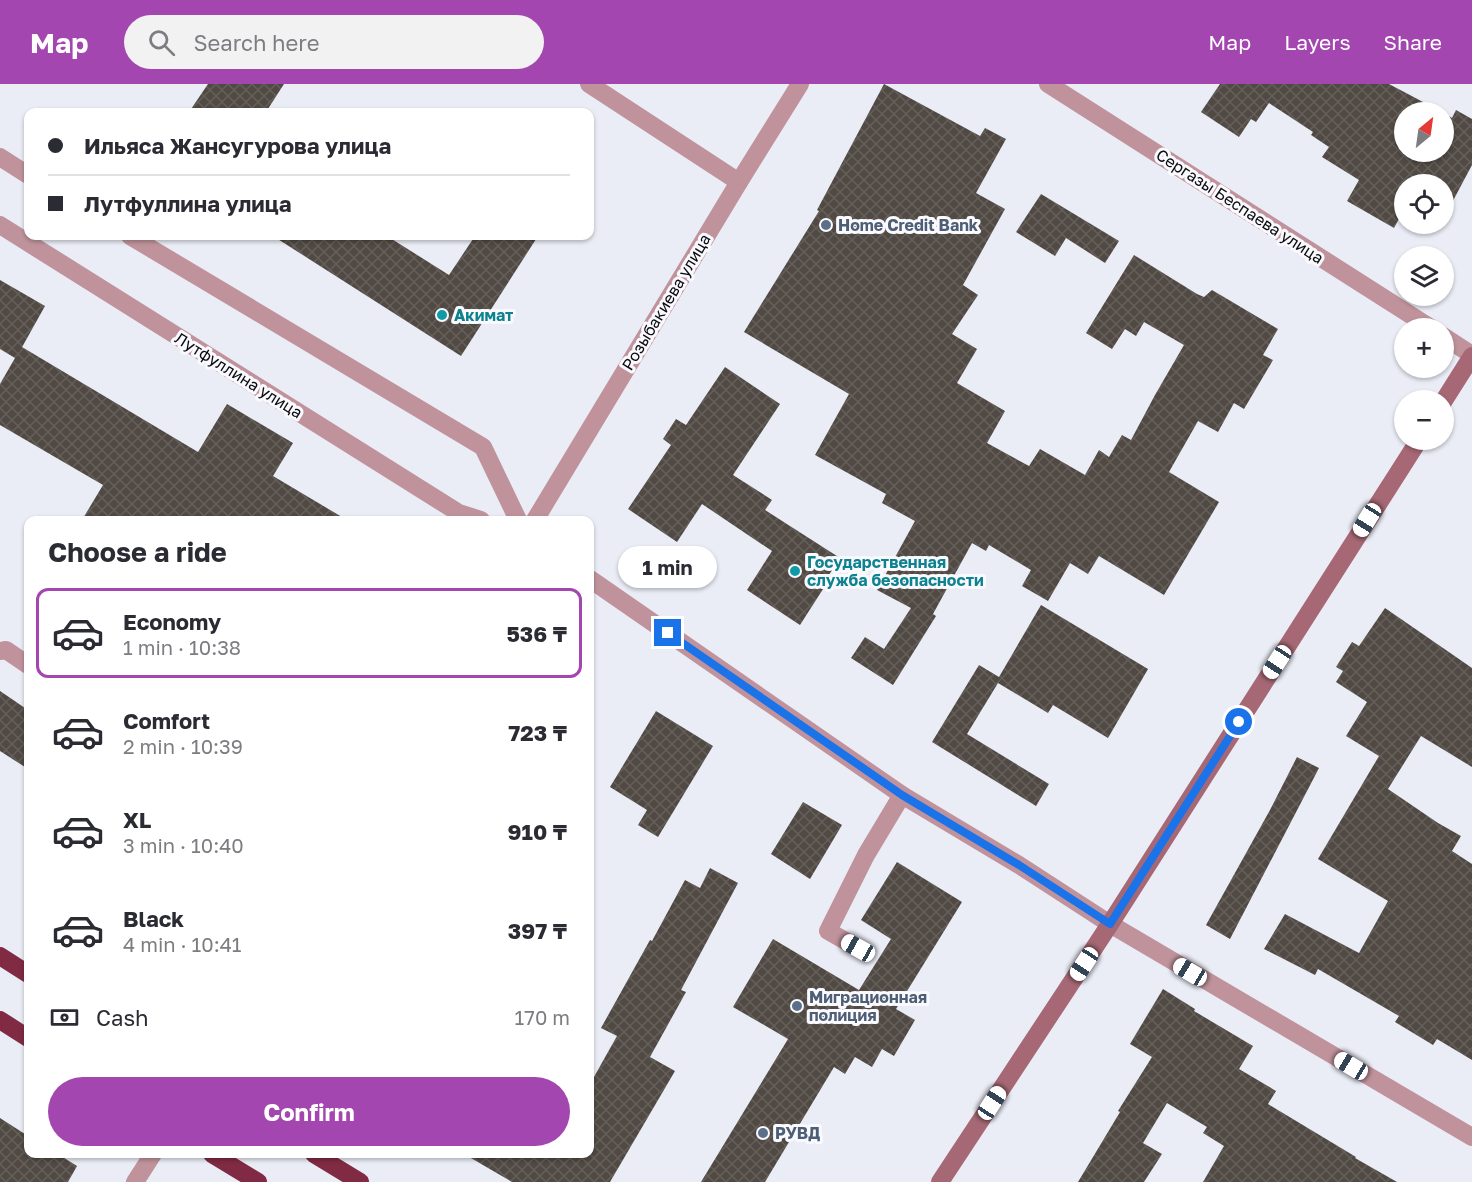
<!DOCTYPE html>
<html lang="en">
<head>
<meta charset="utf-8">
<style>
  :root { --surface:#fff; --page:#f2f2f3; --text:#2b2b33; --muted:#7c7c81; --line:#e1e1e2; --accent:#a446af }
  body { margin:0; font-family:"Golos Text",sans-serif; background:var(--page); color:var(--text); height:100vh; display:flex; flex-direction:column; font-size:22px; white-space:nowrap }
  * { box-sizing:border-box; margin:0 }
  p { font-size:20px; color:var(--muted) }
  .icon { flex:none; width:33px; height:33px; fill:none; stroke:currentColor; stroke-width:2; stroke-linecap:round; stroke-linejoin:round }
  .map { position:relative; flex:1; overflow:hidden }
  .drawer { position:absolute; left:24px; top:432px; width:570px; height:642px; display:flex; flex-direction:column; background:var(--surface); border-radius:12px; box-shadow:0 2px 4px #0004 }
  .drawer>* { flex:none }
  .hud { position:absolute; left:24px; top:24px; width:570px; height:132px; border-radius:12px; box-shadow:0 2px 4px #0004; display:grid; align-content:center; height:132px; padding:0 24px; background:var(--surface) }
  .needle { width:39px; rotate:29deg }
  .tools { position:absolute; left:1394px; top:18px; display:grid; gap:12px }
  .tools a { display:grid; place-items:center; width:60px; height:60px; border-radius:50%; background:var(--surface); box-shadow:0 2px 4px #0004; font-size:30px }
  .end { position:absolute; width:27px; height:27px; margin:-14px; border:8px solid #1a73e8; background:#fff; box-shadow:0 0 0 3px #fff }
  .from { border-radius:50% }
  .bubble { position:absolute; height:42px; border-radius:21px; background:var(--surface); box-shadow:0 2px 4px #0004; font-size:20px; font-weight:700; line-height:42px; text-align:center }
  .car { position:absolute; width:18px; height:36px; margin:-18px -9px; border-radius:8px; box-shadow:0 0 4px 2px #0007; background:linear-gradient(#fff 24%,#345 0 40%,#fff 0 76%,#345 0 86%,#fff 0) }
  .hud b { display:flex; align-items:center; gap:21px; height:57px; font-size:22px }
  .hud b+b { border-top:2px solid var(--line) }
  .hud i { width:15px; height:15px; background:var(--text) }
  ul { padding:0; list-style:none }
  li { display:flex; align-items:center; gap:18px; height:90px; margin:0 12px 9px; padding:0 12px; border:3px solid transparent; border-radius:12px }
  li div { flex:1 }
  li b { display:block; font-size:22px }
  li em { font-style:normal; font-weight:700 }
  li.active { border-color:var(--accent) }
  li>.icon { width:54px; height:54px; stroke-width:1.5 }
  h2 { padding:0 24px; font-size:27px; line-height:72px }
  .pay { display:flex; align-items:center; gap:15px; height:66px; padding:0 24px; font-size:22px }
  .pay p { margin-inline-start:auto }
  .action { display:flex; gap:12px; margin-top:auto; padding:12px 24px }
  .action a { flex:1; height:69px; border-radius:36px; background:var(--accent); color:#fff; font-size:24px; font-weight:700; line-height:69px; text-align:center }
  header { display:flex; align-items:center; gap:36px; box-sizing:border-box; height:84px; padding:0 30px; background:var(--accent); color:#fff }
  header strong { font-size:28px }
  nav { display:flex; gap:33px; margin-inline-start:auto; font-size:21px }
  .search { width:420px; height:54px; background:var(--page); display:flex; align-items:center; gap:15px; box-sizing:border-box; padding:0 21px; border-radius:33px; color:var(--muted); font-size:22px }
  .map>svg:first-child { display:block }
  .building { fill:url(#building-cross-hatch) }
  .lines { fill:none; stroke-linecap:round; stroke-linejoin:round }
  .lane { stroke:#c0939c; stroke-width:18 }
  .street { stroke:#c0939c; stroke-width:18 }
  .secondary { stroke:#a66875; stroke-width:18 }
  .highway { stroke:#802a43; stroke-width:18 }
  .route { stroke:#1a73e8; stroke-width:8 }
  .service-dot { fill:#5c6f8a; stroke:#f9f9fe; stroke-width:2 }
  .culture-dot { fill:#0f9aa8; stroke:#f9f9fe; stroke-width:2 }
  .labels { text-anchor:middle; stroke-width:6; stroke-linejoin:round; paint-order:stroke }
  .street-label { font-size:16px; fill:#0b0c0f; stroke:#f9f9fe }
  .service-label { font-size:16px; font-weight:bold; fill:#4e5e75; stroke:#f9f9fe; text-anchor:start }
  .culture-label { font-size:16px; font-weight:bold; fill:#0d838f; stroke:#f9f9fe; text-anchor:start }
</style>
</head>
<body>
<header>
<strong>Map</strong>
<div class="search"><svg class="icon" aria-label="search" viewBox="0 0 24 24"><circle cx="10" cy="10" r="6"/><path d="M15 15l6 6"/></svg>Search here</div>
<nav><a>Map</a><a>Layers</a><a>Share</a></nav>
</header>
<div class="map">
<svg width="1472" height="1098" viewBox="0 0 1472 1098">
  <defs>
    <pattern id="building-cross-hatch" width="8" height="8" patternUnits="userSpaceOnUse" patternTransform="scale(1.5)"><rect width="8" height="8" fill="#514943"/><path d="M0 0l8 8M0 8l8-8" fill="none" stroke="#655f5a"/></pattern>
  </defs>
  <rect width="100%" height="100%" fill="#eaecf6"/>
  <!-- building -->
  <path class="building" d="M208 0H284L266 28H189Z
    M884 0 980 52 985 44 1006 55 976 109 1005 125 963 201 978 211 952 250 977 265 957 299 1005 327 987 359 1029 382 1040 365 1085 391 1099 366 1109 373 1122 351 1131 356 1155 311 1184 261 1144 238 1136 252 1125 245 1112 265 1086 249 1134 171 1197 210 1204 213 1212 206 1278 245 1263 271 1273 276 1244 325 1234 319 1218 348 1198 337 1169 388 1219 418 1164 511 1099 472 1088 490 1070 479 1048 517 1022 502 1031 486 989 461 986 467 972 459 933 530 936 532 893 601 851 574 865 553 884 565 911 524 877 506 915 437 882 419 886 410 815 371 849 310 744 248 819 127 817 126Z
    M1220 0H1389L1442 28H1404V68H1443V29L1452 34 1456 26 1472 35V81L1447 128 1443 126V100H1404V126L1394 144 1347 117 1359 96 1322 73 1329 63 1311 51 1313 48 1269 19 1256 38 1251 35 1239 53 1201 28Z
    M1041 110 1119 157 1105 179 1066 154 1055 172 1016 148Z
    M273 152H387L449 191 475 152H538L461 272Z
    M0 196 45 222 21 265 22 263 198 368 227 320 293 359 273 392 347 436H82L103 401 0 341V300L15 274 0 265Z
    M725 283 780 320 733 391 772 416 765 426 840 474 823 500 825 502 800 541 747 506 772 467 702 420 677 458 628 425 671 361 663 355 676 335 686 341Z
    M1041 521 1148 585 1108 654 1053 621 1048 629 998 599 967 650 1049 700 1036 722 932 658 979 581 999 593Z
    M1385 524 1472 584V683L1421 652 1388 705 1438 739 1461 752 1452 767 1472 780V976L1437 955 1433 961 1395 938 1399 932 1318 885 1315 891 1264 865 1285 830 1359 869 1388 817 1318 775 1379 672 1346 652 1367 618 1336 598 1343 587 1336 583 1352 558 1359 562Z
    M0 607 28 626V685L0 667Z
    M656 627 713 662 658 753 638 741 647 726 610 703Z
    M1297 673 1319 684 1230 855 1206 841 1270 726Z
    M803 718 842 741 810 795 771 770Z
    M897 778 962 818 896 925 915 936 894 972 882 965 872 983 855 973 845 990 834 983 765 1098H701L788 955 733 923 773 855 859 906 891 855 861 836Z
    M710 784 738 799 681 906 686 908 650 973 675 987 610 1098H512L464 1070H590V1000L617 952 601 944 650 856 652 857 685 796 700 804Z
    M1163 905 1195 925 1194 927 1253 962 1239 985 1276 1007 1268 1020 1356 1073 1355 1074 1397 1098H1203L1224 1062 1203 1049 1207 1043 1167 1019 1143 1059 1162 1070 1144 1098H1078L1120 1028 1118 1027 1152 973 1130 960Z
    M0 1034 28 1052V1070H58L77 1082 68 1098H0Z"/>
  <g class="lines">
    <!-- lane -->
    <path class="lane" d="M589 0 739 98
      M0 567 6 566 28 581
      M858 864 828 847 866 771 902 711"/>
    <!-- street -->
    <path class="street" d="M1048 0 1431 244
      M0 73 28 91
      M0 141 459 429 481 436
      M130 152 483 363 518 436
      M1443 252 1472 271
      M535 436 739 98 800 0
      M590 495 902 711 1019 781 1110 840 1472 1053
      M135 1098 153 1070"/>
    <!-- secondary -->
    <path class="secondary" d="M1443 318 1472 272
      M940 1098 1110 840 1419 356"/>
    <!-- highway -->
    <path class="highway" d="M0 872 28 890
      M0 936 28 954
      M212 1070 258 1098
      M314 1070 360 1098"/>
  </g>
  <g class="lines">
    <!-- route -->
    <path class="route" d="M668 549 902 711 1019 781 1110 840 1239 638"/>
  </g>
  <!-- markers -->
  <g class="service-dot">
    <circle cx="826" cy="141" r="6"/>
    <circle cx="797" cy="922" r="6"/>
    <circle cx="763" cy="1049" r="6"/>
  </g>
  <g class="culture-dot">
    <circle cx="442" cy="231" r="6"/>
    <circle cx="795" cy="487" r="6"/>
  </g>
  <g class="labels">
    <!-- street labels -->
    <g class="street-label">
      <text transform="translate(1240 122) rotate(33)" y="6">Сергазы Беспаева улица</text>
      <text transform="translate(666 218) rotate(-59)" y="6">Розыбакиева улица</text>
      <text transform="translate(239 291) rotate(32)" y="6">Лутфуллина улица</text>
    </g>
    <!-- service labels -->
    <g class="service-label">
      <text x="838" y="147">Home Credit Bank</text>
      <text x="809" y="919">Миграционная<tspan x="809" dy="18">полиция</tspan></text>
      <text x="775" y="1055">РУВД</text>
    </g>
    <!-- culture labels -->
    <g class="culture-label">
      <text x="454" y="237">Акимат</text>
      <text x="807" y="484">Государственная<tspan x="807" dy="18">служба безопасности</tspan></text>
    </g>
  </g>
</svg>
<div class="tools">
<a><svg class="needle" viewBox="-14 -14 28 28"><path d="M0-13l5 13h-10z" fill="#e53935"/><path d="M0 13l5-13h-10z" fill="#7c7c81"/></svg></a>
<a><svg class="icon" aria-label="locate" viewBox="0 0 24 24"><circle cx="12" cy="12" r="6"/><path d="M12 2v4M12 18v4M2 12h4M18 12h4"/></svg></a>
<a><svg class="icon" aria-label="layers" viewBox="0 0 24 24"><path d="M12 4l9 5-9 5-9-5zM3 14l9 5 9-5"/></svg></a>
<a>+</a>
<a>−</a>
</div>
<i class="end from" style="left:1239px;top:638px"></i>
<i class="end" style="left:668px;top:549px"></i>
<div class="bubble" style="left:618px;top:462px;width:99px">1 min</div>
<i class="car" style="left:1367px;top:436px;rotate:212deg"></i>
<i class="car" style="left:1277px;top:578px;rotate:213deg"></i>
<i class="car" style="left:858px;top:864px;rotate:299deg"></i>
<i class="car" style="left:1084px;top:880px;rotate:213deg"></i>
<i class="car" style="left:1190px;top:888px;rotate:301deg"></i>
<i class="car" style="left:1351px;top:982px;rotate:301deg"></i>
<i class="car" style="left:992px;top:1019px;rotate:33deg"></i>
<div class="hud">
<b><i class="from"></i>Ильяса Жансугурова улица</b>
<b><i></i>Лутфуллина улица</b>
</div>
<section class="drawer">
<h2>Choose a ride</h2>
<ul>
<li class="active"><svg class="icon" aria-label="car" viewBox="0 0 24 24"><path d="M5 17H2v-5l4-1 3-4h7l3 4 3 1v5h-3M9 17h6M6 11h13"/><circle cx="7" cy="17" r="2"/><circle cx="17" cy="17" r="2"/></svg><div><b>Economy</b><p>1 min · 10:38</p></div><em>536 ₸</em></li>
<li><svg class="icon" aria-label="car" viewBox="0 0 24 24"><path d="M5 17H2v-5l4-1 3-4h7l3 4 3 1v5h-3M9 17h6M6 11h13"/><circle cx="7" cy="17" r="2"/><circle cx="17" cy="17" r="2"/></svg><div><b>Comfort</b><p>2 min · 10:39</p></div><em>723 ₸</em></li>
<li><svg class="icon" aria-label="car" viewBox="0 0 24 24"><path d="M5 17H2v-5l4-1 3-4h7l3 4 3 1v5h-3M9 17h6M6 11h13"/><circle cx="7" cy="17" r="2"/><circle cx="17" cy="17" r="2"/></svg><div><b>XL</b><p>3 min · 10:40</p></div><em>910 ₸</em></li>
<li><svg class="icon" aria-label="car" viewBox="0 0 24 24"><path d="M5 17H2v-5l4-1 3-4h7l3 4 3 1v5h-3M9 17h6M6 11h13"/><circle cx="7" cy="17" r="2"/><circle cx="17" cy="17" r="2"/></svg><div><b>Black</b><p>4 min · 10:41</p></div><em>397 ₸</em></li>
</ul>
<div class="pay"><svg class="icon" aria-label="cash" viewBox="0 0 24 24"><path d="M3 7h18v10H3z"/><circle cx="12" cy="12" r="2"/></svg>Cash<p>170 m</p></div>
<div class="action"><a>Confirm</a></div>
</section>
</div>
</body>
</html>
